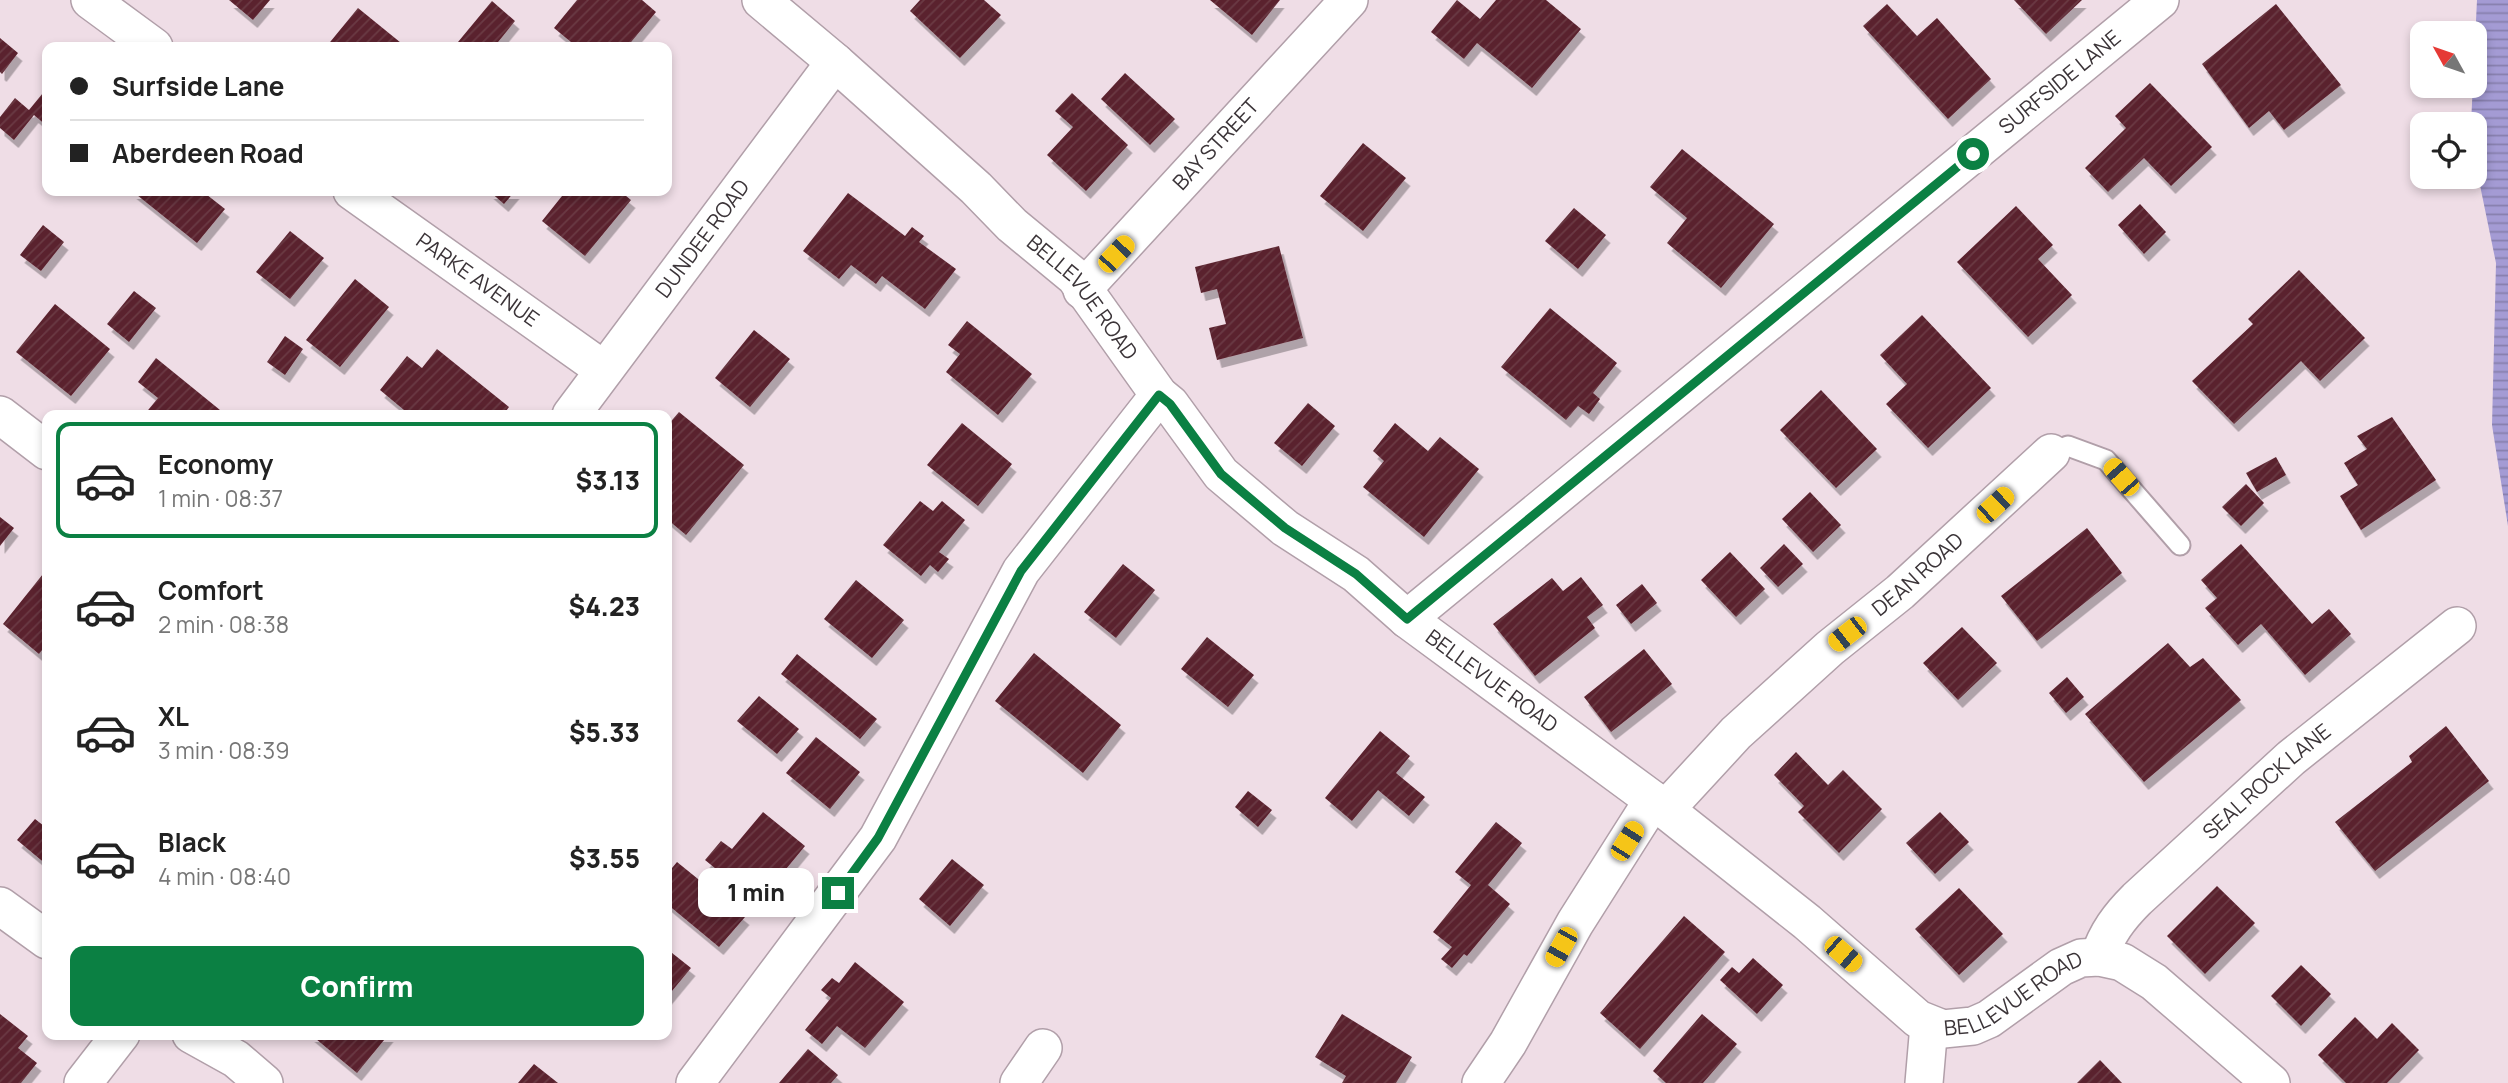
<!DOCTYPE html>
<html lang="en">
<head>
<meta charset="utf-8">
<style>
  :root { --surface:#fff; --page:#f2f2f2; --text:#222; --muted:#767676; --line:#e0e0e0; --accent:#0b8043 }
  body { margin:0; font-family:Manrope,sans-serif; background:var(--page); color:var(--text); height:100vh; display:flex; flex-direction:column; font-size:26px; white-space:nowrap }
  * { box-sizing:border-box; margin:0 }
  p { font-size:23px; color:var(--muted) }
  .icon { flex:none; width:38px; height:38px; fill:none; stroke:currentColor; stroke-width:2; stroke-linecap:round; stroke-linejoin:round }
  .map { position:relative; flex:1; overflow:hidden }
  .sheet { position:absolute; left:42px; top:410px; width:630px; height:630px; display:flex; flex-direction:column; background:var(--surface); border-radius:14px; box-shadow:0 4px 10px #0003 }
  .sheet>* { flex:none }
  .top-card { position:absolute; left:42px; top:42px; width:630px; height:154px; border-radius:14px; box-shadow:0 4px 10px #0003; display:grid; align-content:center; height:154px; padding:0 28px; background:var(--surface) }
  .needle { width:46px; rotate:310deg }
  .tools { position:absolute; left:2410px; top:21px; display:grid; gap:14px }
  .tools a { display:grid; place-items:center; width:77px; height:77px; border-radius:14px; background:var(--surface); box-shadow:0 4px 10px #0003; font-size:35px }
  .end { position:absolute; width:32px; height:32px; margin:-16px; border:9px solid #0b8043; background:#fff; box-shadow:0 0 0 4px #fff }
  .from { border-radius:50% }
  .bubble { position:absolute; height:49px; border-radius:14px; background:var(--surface); box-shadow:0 4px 10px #0003; font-size:23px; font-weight:800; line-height:49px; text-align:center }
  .car { position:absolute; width:21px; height:42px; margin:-21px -10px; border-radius:9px; box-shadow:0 0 5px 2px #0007; background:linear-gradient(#f5c518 24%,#345 0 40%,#f5c518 0 76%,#345 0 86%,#f5c518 0) }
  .top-card b { display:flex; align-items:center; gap:24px; height:66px; font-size:26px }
  .top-card b+b { border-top:2px solid var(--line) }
  .top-card i { width:18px; height:18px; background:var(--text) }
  ul { padding:12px 0 0; list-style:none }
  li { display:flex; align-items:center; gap:21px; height:116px; margin:0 14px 10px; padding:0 14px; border:4px solid transparent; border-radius:14px }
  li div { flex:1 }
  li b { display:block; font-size:26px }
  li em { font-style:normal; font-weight:800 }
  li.on { border-color:var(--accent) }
  li>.icon { width:63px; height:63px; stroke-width:1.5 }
  .button { display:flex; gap:14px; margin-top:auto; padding:14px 28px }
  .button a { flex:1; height:80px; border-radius:14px; background:var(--accent); color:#fff; font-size:28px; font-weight:800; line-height:80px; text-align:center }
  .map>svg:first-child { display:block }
  .water { fill:url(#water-rules) }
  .building { fill:url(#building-hatch); filter:url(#shadow) }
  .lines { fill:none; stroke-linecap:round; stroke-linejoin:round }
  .service-casing { stroke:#b19fa9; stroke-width:23 }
  .minor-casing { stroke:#b19fa9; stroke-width:40 }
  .service { stroke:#fff; stroke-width:19 }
  .minor { stroke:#fff; stroke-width:37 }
  .route { stroke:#0b8043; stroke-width:9 }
  .labels { text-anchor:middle; stroke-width:7; stroke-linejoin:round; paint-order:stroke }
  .street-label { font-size:21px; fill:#3b3438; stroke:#efdde6 }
</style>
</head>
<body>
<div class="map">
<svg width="2508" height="1083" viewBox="0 0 2508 1083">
  <defs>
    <pattern id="water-rules" width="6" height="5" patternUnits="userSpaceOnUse" patternTransform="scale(1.75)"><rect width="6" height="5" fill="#a49bd4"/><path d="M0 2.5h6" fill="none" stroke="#877fad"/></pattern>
    <pattern id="building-hatch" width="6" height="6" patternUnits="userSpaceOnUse" patternTransform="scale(1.75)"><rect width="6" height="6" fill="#5a222e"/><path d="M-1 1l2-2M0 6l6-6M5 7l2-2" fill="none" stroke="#6a3a44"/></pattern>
    <filter id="shadow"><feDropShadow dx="4.5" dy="8" stdDeviation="0" flood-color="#0004"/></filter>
  </defs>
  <rect width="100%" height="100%" fill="#efdde6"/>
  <!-- water -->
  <path class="water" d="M2477 0H2508V526L2492 425 2496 263 2475 161 2474 124H2471Z"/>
  <!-- building -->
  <path class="building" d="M229 0H270L253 20Z
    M577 0H642L656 12 627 47H577L554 28Z
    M920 0H984L1001 15 960 58 910 11Z
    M1210 0H1280L1252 35Z
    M1457 0 1480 19 1496 0H1546L1581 29 1532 88 1477 43 1464 59 1431 32Z
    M2014 0H2082L2046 34Z
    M492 1 515 21 494 47H465L458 42Z
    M1887 4 1917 36 1937 18 1991 79 1948 119 1863 26Z
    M2276 4 2341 85 2284 130 2269 111 2249 128 2202 64Z
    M358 8 406 47H326Z
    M0 38 18 53 2 74 0 72Z
    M1125 73 1175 119 1150 145 1101 99Z
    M2150 83 2212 147 2171 186 2144 158 2108 192 2085 168 2126 128 2115 116Z
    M47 88V126L34 115 14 140 0 128V117L15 98 29 110Z
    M1072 93 1128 145 1086 191 1047 155 1073 127 1055 111Z
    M1363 143 1406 178 1363 231 1320 196Z
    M1682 149 1774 224 1721 288 1667 243 1687 218 1650 187Z
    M132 191H202L225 209 197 243Z
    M489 191H515L504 204Z
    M566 191H620L631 200 585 256 542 221Z
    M848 193 905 236 912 227 924 236 919 242 956 269 925 309 882 276 876 284 851 265 839 279 803 251Z
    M2140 204 2166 232 2144 254 2118 225Z
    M2016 206 2053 245 2038 259 2072 295 2028 337 1957 262Z
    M1574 208 1606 235 1578 269 1545 241Z
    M43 225 64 242 41 271 20 255Z
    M290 231 324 258 290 299 256 272Z
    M1279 246 1303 338 1217 360 1209 328 1226 324 1217 289 1201 293 1195 267Z
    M2299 270 2365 338 2320 381 2301 361 2234 424 2192 381 2253 324 2248 319Z
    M355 279 389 307 340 367 306 340Z
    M134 291 156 308 129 342 107 324Z
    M55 304 110 349 71 396 16 352Z
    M1550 308 1617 363 1593 393 1600 399 1589 414 1578 406 1566 420 1501 367Z
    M1922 315 1991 388 1928 448 1886 404 1907 384 1880 355Z
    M967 321 1032 374 998 415 946 372 960 354 948 345Z
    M754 330 790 359 750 407 715 378Z
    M285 336 303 349 285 375 267 362Z
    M437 349 509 407 503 415H410L380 390 407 356 422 368Z
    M156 358 220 410 217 415H144L158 398 138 382Z
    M1821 390 1877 449 1836 488 1780 430Z
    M1308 403 1335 426 1302 466 1274 443Z
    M679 412 744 465 686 535 667 519V426Z
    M2392 417 2436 480 2361 530 2340 496 2358 485 2344 463 2367 449 2357 436Z
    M962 423 1012 464 978 506 927 465Z
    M1395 423 1428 451 1440 437 1479 469 1424 537 1363 487 1384 461 1373 451Z
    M2276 457 2286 475 2257 492 2246 473Z
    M2246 484 2264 503 2241 526 2222 507Z
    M1810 492 1841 525 1813 552 1782 519Z
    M920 501 933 511 942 501 965 520 939 552 949 559 938 572 930 565 921 576 883 545Z
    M0 517 14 528 0 546Z
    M2087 528 2122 573 2037 641 2001 596Z
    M1784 544 1803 564 1778 587 1760 568Z
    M2241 544 2312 624 2329 609 2351 634 2305 675 2261 624 2238 645 2205 608 2217 598 2201 580Z
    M1730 552 1765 589 1736 617 1701 580Z
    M1123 564 1155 590 1116 638 1084 612Z
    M47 569V644L39 654 3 624Z
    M1581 577 1603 605 1587 617 1595 628 1535 676 1493 624 1552 578 1563 591Z
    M856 580 904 620 872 658 824 619Z
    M1642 584 1657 603 1631 624 1616 605Z
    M1962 627 1997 663 1958 700 1923 663Z
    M1207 637 1254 675 1228 707 1181 669Z
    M2168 643 2190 667 2203 658 2241 700 2144 782 2085 714Z
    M1644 649 1672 684 1611 732 1584 697Z
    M1034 653 1121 725 1083 773 995 701Z
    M797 654 877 719 860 739 781 674Z
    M2067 677 2084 697 2066 713 2049 693Z
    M759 696 799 729 777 754 737 721Z
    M2446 726 2489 781 2375 871 2335 822 2412 762 2409 756Z
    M1380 731 1410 756 1396 773 1425 797 1409 816 1378 790 1352 821 1325 798Z
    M816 737 860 772 830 809 786 773Z
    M1796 752 1828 785 1843 770 1882 809 1839 853 1798 812 1804 806 1774 775Z
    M1248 791 1272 810 1258 827 1235 807Z
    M763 812 805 846 758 903 705 860 721 841 732 849Z
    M1940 812 1969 842 1935 874 1906 843Z
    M35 819 44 826 47 822V865L17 840Z
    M1496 822 1522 843 1488 885 1510 904 1467 956 1464 954 1452 968 1441 959 1452 947 1433 932 1471 885 1455 872Z
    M952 859 984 885 950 926 919 899Z
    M677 862 745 917 719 947 667 904V874Z
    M2217 886 2255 923 2205 974 2167 936Z
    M1959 888 2003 934 1959 975 1915 929Z
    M1684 916 1725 952 1640 1049 1600 1013Z
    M667 949 691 968 667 997Z
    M1753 958 1783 985 1757 1014 1720 980 1732 967 1739 973Z
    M855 962 904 1002 865 1048 837 1026 822 1044 805 1030 831 998 821 990 832 978 839 983Z
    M2301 965 2331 994 2301 1026 2271 996Z
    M0 1014 28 1036 18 1048 37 1063 21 1083H0Z
    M1342 1014 1412 1057 1396 1083H1342L1346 1076 1315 1057Z
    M1702 1014 1737 1044 1703 1083H1666L1653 1071Z
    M2355 1017 2377 1039 2392 1023 2419 1050 2387 1083H2346L2318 1055Z
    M310 1034H389L357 1073Z
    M808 1049 838 1075 831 1083H779Z
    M2100 1060 2122 1083H2077Z
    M534 1064 558 1083H518Z"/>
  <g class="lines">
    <defs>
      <path id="service" d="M2051 453 2068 446 2106 460 2180 545"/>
      <g id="minor">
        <path d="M90 0 154 47"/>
        <path id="s1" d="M761 0 835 62 976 188 1012 225 1075 277 1159 395 1170 404 1221 474 1285 528 1356 574 1407 619 1653 800 1807 922 1918 1019 1943 1029 1973 1026 1989 1019 2061 967 2081 958 2099 957 2122 962 2154 982 2271 1083"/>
        <path id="s2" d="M352 191 604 370"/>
        <path id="s3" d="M1082 290 1349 0"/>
        <path d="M0 415 47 451"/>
        <path id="s4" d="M571 415 835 62"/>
        <path id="s5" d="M1407 619 2160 0"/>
        <path id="s6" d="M1665 810 1736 733 1830 648 1900 592 2051 453"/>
        <path d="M0 906 47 940"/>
        <path id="s7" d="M2099 957C2107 933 2119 917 2137 899L2291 758 2457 626"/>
        <path d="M191 1034 236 1059 264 1083"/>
        <path d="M83 1083 121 1034"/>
        <path d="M695 1083 878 838 1021 571 1159 395"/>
        <path d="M1019 1083 1043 1048"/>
        <path d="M1481 1083 1508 1043 1575 923 1653 800"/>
        <path d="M1924 1083 1929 1025"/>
      </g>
    </defs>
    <!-- service casing -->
    <use href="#service" class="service-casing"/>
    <!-- minor casing -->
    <use href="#minor" class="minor-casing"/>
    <!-- service -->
    <use href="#service" class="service"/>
    <!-- minor -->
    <use href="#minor" class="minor"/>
  </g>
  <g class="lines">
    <!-- route -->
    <path class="route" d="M838 893 878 838 1021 571 1159 395 1170 404 1221 474 1285 528 1356 574 1407 619 1973 154"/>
  </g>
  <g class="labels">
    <!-- street labels -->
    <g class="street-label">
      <text dy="7" stroke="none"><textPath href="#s5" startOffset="845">SURFSIDE LANE</textPath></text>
      <text dy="7" stroke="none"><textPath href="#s3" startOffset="198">BAY STREET</textPath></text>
      <text dy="7" stroke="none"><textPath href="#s4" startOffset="220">DUNDEE ROAD</textPath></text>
      <text dy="7" stroke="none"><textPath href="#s2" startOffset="154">PARKE AVENUE</textPath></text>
      <text dy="7" stroke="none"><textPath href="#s1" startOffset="439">BELLEVUE ROAD</textPath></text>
      <text dy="7" stroke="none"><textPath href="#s6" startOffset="346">DEAN ROAD</textPath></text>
      <text dy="7" stroke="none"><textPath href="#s1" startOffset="1006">BELLEVUE ROAD</textPath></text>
      <text dy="7" stroke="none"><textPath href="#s7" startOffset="245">SEAL ROCK LANE</textPath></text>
      <text dy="7" stroke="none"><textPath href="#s1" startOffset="1657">BELLEVUE ROAD</textPath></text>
    </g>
  </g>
</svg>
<div class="tools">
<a><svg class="needle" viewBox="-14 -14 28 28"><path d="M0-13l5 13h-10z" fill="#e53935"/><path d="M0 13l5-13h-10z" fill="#767676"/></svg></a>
<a><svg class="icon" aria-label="locate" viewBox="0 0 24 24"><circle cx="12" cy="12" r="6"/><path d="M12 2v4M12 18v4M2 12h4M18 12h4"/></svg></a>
</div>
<i class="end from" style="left:1973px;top:154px"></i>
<i class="end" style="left:838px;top:893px"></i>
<div class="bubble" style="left:698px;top:868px;width:116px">1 min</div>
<i class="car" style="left:1116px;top:254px;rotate:43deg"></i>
<i class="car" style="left:2121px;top:477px;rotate:319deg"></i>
<i class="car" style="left:1995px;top:505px;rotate:47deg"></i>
<i class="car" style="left:1847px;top:634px;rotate:232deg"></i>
<i class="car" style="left:1627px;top:841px;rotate:32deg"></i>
<i class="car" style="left:1561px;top:947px;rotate:209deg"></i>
<i class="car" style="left:1843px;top:954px;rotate:131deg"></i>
<div class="top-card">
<b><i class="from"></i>Surfside Lane</b>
<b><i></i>Aberdeen Road</b>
</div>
<section class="sheet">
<ul>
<li class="on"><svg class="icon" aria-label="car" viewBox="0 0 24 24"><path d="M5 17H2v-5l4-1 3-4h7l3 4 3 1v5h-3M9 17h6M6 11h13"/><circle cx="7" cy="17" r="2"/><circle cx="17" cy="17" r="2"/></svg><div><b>Economy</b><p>1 min · 08:37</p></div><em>$3.13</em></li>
<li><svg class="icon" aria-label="car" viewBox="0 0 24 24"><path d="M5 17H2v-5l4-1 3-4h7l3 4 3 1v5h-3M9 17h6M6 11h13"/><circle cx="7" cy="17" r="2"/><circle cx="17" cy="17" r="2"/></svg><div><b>Comfort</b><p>2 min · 08:38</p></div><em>$4.23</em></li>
<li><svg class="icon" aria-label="car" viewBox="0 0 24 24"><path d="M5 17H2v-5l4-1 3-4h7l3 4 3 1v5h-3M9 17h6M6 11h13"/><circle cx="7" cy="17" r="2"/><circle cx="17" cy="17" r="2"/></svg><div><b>XL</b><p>3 min · 08:39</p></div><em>$5.33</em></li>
<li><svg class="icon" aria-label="car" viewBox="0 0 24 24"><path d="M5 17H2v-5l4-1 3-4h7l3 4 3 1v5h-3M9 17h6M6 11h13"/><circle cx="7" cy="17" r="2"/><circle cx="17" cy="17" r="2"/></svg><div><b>Black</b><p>4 min · 08:40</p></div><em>$3.55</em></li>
</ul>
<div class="button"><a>Confirm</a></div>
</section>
</div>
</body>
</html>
